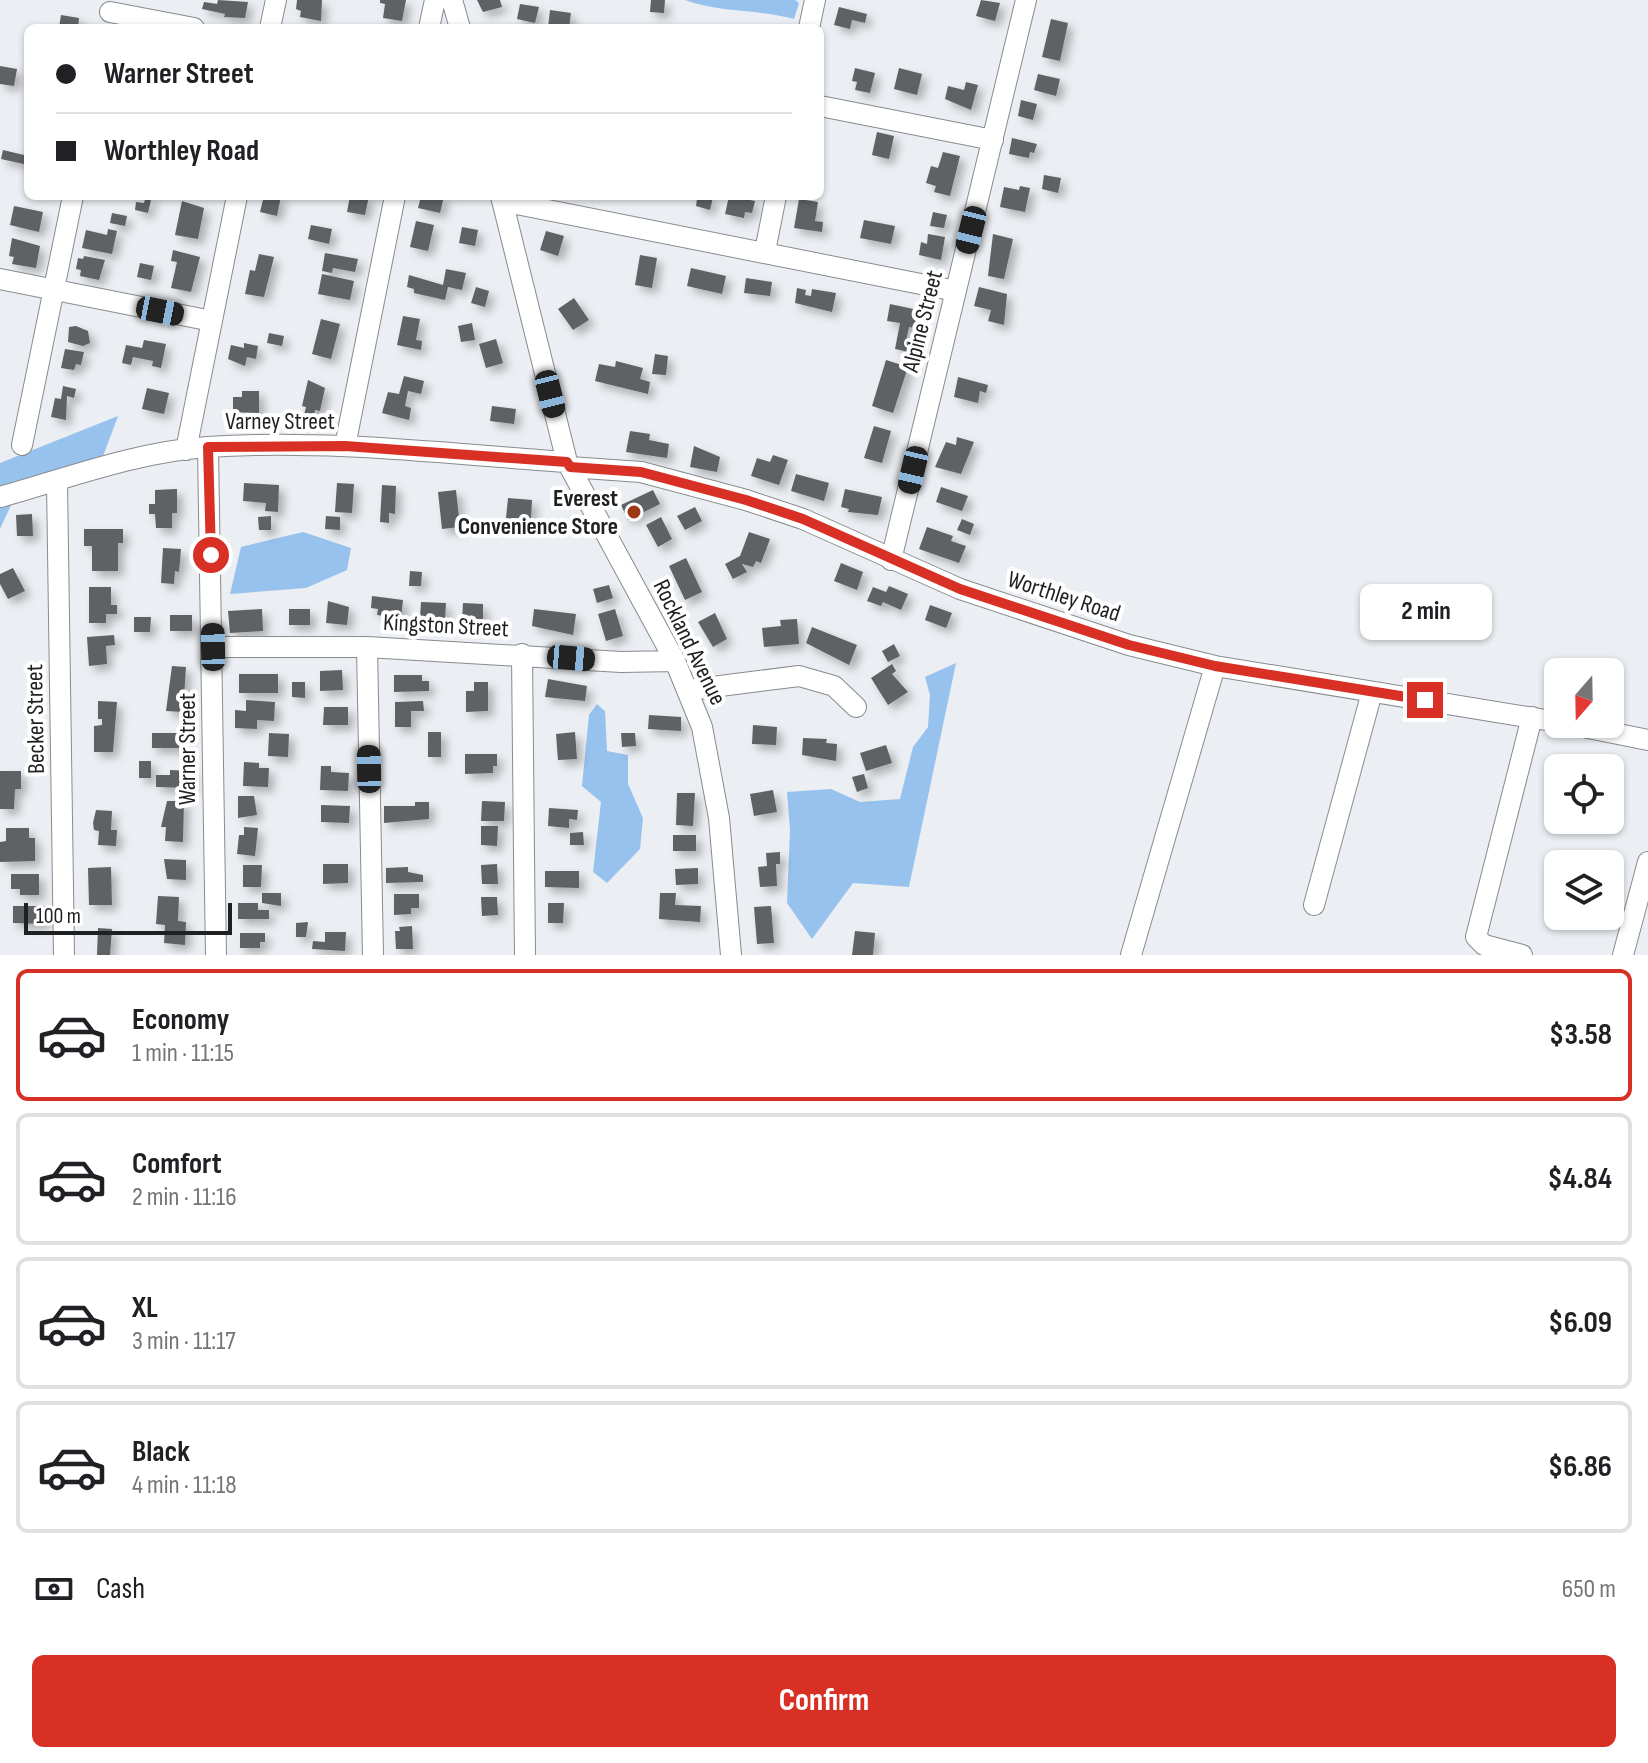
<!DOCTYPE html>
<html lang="en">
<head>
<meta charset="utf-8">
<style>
  :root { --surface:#fff; --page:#f2f2f2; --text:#202124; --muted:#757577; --line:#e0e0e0; --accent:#d93025 }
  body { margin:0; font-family:"Sofia Sans Condensed",sans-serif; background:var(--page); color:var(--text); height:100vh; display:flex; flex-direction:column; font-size:30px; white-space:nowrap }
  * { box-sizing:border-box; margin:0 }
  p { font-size:26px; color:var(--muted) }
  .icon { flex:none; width:44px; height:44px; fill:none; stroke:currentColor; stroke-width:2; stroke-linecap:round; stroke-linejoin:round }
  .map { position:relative; height:955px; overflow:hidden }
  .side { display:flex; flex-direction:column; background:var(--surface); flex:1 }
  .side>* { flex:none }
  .top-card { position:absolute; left:24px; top:24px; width:800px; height:176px; border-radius:12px; box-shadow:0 2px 6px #0004; display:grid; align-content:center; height:176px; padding:0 32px; background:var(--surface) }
  .needle { width:52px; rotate:200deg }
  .buttons { position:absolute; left:1544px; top:658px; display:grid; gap:16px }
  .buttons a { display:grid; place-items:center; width:80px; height:80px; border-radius:12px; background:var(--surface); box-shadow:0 2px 6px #0004; font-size:40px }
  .scale { position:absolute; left:24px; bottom:20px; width:208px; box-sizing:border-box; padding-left:8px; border:4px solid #1e2021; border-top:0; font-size:22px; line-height:28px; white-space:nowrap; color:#1e2021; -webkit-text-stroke:6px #fff; paint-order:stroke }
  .end { position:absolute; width:36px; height:36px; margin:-18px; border:10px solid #d93025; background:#fff; box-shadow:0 0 0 4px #fff }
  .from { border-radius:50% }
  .bubble { position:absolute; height:56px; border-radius:12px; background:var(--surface); box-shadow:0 2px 6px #0004; font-size:26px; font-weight:700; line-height:56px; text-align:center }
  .car { position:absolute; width:24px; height:48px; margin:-24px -12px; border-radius:10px; box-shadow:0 0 6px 2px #0007; background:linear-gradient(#222 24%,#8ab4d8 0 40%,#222 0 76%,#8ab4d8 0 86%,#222 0) }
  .top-card b { display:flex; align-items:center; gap:28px; height:76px; font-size:30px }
  .top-card b+b { border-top:2px solid var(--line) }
  .top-card i { width:20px; height:20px; background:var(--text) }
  ul { padding:14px 0 0; list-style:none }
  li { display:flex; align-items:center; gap:24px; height:132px; margin:0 16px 12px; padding:0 16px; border:4px solid var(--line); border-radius:12px }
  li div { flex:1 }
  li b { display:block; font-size:30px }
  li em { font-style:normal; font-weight:700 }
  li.current { border-color:var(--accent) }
  li>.icon { width:72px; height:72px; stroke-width:1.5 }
  .pay { display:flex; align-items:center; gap:20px; height:88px; padding:0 32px; font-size:30px }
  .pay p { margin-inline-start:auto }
  .button { display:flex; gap:16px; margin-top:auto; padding:16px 32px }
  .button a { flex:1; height:92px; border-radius:12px; background:var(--accent); color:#fff; font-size:32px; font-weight:700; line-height:92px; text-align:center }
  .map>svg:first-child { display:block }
  .green { fill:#97c2ed }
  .building { fill:#5f6265; filter:url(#shadow) }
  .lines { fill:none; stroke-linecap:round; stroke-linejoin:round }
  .minor-casing { stroke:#888b8e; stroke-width:22 }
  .minor { stroke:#fff; stroke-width:20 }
  .route { stroke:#d93025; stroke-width:10 }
  .poi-dot { fill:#9e3812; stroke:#fff; stroke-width:3 }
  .labels { text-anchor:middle; stroke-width:8; stroke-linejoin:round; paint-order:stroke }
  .street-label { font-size:24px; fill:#1e2021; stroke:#fff }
  .poi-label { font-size:24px; font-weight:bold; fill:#1e2021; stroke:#fff; text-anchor:end }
</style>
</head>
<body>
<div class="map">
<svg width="1648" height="955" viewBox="0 0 1648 955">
  <defs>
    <filter id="shadow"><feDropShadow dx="5.5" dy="5.5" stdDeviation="4" flood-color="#0004"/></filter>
  </defs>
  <rect width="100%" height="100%" fill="#ebeef2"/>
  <!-- green -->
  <path class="green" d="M685 0H795L799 3 794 19C758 9 721 13 685 0Z
    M118 416 102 459 41 475 11 505 0 529V463Z
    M303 532 351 548 347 570 306 588 230 594 241 547Z
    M956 663 909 887 853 883 812 939 787 903 790 830 787 792 831 789 860 802 900 799 913 747 928 727 930 695 925 677Z
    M597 704 605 711 607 751 628 755V784L643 818 640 849 607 883 593 872 601 802 582 786 589 715Z"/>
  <!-- building -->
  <path class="building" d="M218 0 248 2 245 18 224 17 225 14 202 9 204 2 217 4Z
    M297 0H322L321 21 300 17 301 11 296 9Z
    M380 0H406L402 21 383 18 385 4 380 3Z
    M477 0H500L502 7 483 12Z
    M651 0H665L664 13 650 12Z
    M981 0 1000 3 995 21 976 16Z
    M520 4 539 7 535 23 517 19Z
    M839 7 867 14 865 23 852 20 850 29 834 25Z
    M550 10 571 13 569 28 548 27Z
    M61 15 79 18 78 28H59Z
    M1051 19 1068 23 1060 61 1042 57Z
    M0 66 17 69 14 86 0 84Z
    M855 68 875 73 870 93 855 90 857 82 852 81Z
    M899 68 922 74 917 95 894 89Z
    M1038 74 1060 79 1056 96 1034 90Z
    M966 82 978 85 971 110 945 99 948 86 964 90Z
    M1021 100 1037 104 1033 120 1018 116Z
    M877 132 894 136 889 159 872 155Z
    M1012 138 1037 144 1034 153 1030 152 1029 158 1009 154Z
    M3 150 28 156V165L1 159Z
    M943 152 960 156 950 196 934 192 936 186 926 183 931 166 938 168Z
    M1044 175 1061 178 1058 193 1042 189Z
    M1020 186 1030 188 1025 212 1000 207 1004 187 1019 190Z
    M146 196H152L148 213 135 210 136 202 144 203Z
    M264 196H281L277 216 260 212Z
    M350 196H369L365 215 347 212Z
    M421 196H444L440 213 418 208Z
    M690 196 713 197 710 210 696 206 697 199Z
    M729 196 755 201 752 213 745 212 744 218 725 214Z
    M799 199 818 202 815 221 823 222 822 232 794 228Z
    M182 201 204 208 198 239 175 235Z
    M14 206 43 212 39 232 10 225Z
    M933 212 947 215 944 228 930 226Z
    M112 213 127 216 125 226 110 223Z
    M864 220 895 226 891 244 860 238Z
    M416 221 434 225 428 251 410 247Z
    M311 225 332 229 329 244 308 239Z
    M462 227 478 230 475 246 459 243Z
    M108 229 117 231 112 254 82 248 86 230 107 235Z
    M546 231 564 236 558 256 540 250Z
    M928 234 945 237 941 260 919 255 921 242 927 244Z
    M993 234 1013 239 1004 279 988 276Z
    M12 238 40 246 36 268 12 264 14 257 9 256Z
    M173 250 200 257 191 292 171 288 177 262 171 261Z
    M325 253 358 259 355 272 333 268 332 273 322 271Z
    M259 254 274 257 264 297 245 294 250 270 255 271Z
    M640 255 657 258 652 288 635 285Z
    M84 256 105 260 99 280 80 276 81 270 76 269 78 258 83 259Z
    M140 263 154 266 151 280 137 277Z
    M691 268 726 276 722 294 687 286Z
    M446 269 466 273 462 290 448 287 445 300 414 293V289L407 287 409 275 443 285Z
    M322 274 354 281 350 300 318 294Z
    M746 278 772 282 770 296 744 293Z
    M476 287 489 291 485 307 471 303Z
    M979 287 1007 294 1004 325 988 321 991 310 974 306Z
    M797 288 806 290 805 295 811 296 812 289 836 293 832 312 795 303Z
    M574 298 589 320 573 330 558 309Z
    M890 304 918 310 914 328 909 327 906 342 911 343 909 352 895 349 900 323 887 321Z
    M403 316 420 319 416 340 422 341 421 350 397 345Z
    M321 319 340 324 331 359 312 354Z
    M472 323 475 340 461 342 458 326Z
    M76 326 88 331 90 343 83 346 68 342 69 327Z
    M269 333 284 336 282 346 267 343Z
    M496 339 503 363 486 368 479 344Z
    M144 340 166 344 161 368 152 366 153 361 133 357 131 365 122 363 126 345 142 348Z
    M244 343 258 346 256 359 247 357 245 366 228 359 231 345 244 348Z
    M65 349 84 352 81 365 76 364 74 370 61 368Z
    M655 354 668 356 666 375 652 374Z
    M886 360 908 367 893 413 872 406Z
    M616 361 643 368 640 379 650 382 648 394 595 381 599 364 615 367Z
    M404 376 424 381 421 394 408 391 405 406 411 408 409 420 382 413 388 392 399 394Z
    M958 377 988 385 986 393 980 391 978 403 954 397Z
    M308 380 325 388 320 411 315 410 314 417 304 415 306 407 302 406Z
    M63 386 76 389 74 398 67 396 66 420 51 417 55 398 61 399Z
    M147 388 169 393 164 414 142 409Z
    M242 391H259V413L233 412V397H242Z
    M492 406 516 409 514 424 490 421Z
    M874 426 891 431 882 463 864 458Z
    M630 431 650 434 649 440 669 444 667 458 626 452Z
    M957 437 974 442 961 474 935 467 946 442 956 445Z
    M694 446 720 457 717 472 690 467Z
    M773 455 788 460 779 485 751 476 757 458 770 462Z
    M796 474 829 483 824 501 791 491Z
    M244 483 279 485 278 512 265 511 266 503 243 501Z
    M337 483 354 484 352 513 335 512Z
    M382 485 396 486 395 514 389 513V523L380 522Z
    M941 487 968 496 962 511 936 502Z
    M177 489V513H172V528H156L155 514H149V504H155V490Z
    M845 489 882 497 878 515 848 512 849 509 841 507Z
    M456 490 460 527 442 529 438 492Z
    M653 490 660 504 628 520 621 505Z
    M508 498 532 500 531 519 520 518V522L506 518Z
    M695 507 702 521 685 530 677 516Z
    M32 514 33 536H17L16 515Z
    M271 516V530H259L258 517Z
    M326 516 340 517V530L325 529Z
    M661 517 672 539 658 547 646 525Z
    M962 519 974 524 970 535 957 530Z
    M927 527 953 536 951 541 966 546 959 563 919 549Z
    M84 529H123V543H118V571H92V546H84Z
    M749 532 770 539 761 563 756 561 753 567 742 564 747 572 733 579 725 564 740 556Z
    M163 548 181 549 179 572 175 571 174 584 161 583Z
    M686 558 702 592 685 600 669 566Z
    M841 563 863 572 857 590 834 581Z
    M13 568 25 591 8 599 0 584V574Z
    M410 571 422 572 421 586H409Z
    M609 585 613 598 597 603 593 589Z
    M889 586 908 594 901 610 883 602 881 606 867 601 873 587 886 592Z
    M89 587H111V605H117V614H106V623H89Z
    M372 596 403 600 401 618 377 615 378 609 371 608Z
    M328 601 349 607 347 625 326 623Z
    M421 602 446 603 445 619 420 618Z
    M463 603 483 604V622L462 621Z
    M930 605 952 613 946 628 925 620Z
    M262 609 263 631 230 633 228 611Z
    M289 609H310V625H289Z
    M534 609 576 614 573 635 532 626Z
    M615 609 623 636 606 641 598 614Z
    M715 613 727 639 713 647 698 622Z
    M170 615H192V631H170Z
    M134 617H151L150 632H134Z
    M797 619 799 644 764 647 762 628 781 626 780 620Z
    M812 627 857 645 849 665 806 643Z
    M114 635 115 645 106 646 107 664 89 666 87 637Z
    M894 644 900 656 888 662 882 651Z
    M892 664 896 671 892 674 908 692 888 705 871 678Z
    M172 666 186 667 183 712 166 711Z
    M342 670 343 690 320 691V671Z
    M239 674H278V693H239Z
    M394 675H422V681H429V691L394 692Z
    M548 679 587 686 585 701 545 697Z
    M292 682H305V698L292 697Z
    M474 682H488V711L466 712V691H474Z
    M246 700 275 702 274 721 257 720V729L235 728V710L246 711Z
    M98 701 117 702 113 752H94V726L102 725V719H98Z
    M423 701 424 711H411V727H395V702Z
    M324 707H348V725H323Z
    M649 715 681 717V731L648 729Z
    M753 725 777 727 776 745 752 744Z
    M428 732H441V757H428Z
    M575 732 577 759 558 760 556 734Z
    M152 733H184V748H152Z
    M269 733 289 734 288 757 268 756Z
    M621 733H635L636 746 622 747Z
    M803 738 827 739 826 743 837 744 836 761 802 755Z
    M886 745 892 763 866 771 860 753Z
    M465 754H497V766H493V773L465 774Z
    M139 761H151V778H139Z
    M244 762 259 763V768H269L268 787 243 786Z
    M321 766H331V772L349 773 348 791 320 790Z
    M170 770 192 771V788L156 787V775H170Z
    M0 771H21V789H15L14 809H0Z
    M864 774 868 788 857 792 852 777Z
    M773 790 777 812 754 816 750 794Z
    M677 793H695L693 826 676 825Z
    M238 796H254L257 815 238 818Z
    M167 801H184L183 842 165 841 166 827H161Z
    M482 801 505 802 504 821H481Z
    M415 802H429V819L384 823V806H415Z
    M321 805 350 806 349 823 321 822Z
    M549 808 578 810 577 820 569 819V828L548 826Z
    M96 810 112 811 111 830H117L116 846 98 845 99 831 94 830 93 823Z
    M481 826H498L497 846 481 845Z
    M244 827 258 828 255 856 237 854 239 835H244Z
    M6 828H29V838H35V861L0 862V842L6 841Z
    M583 832 584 845H570V833Z
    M673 835H696V851H673Z
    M780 852V864H776L777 886 760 887 758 867 767 866 766 853Z
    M164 859 186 860V880L167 879Z
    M323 864H348V883L323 884Z
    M497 864 498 884H482L481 865Z
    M243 865H262L261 887H243Z
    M111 867 112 905H89L88 868Z
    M408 867V872L423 875V882L386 883V868Z
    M698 868V884L676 885 675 869Z
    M545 871H579V888L545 887Z
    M11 874H39V895H20V889H11Z
    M262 893H281V906L262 903Z
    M660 893H676L675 905 701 906 700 922 659 919Z
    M394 894H419V908H411V914L394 915Z
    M158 896 179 897 178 921 186 922 185 945 164 943 165 925 156 924Z
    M481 897H497L498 915 482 916Z
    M238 903H258V910H269V919H238Z
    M548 903H564L563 923H548Z
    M13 906H45V924L13 923Z
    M771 906 774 943 757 944 754 907Z
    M308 922 306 937H296V923Z
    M412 926 413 949H396L395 931H400L399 927Z
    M98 928 112 929 110 955H97Z
    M855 931 875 933 873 955H852Z
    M325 932H346L345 951 312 949 313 941 325 942Z
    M240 933H265V942H260V948H240Z"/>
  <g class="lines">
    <defs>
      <path id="minor" d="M452 0 460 28
        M110 12 194 28
        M270 28 276 0
        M429 28 435 0
        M809 28 815 0
        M820 106 993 140
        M501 196 567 462 675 661 702 727 719 818 731 955
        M502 201 956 291
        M765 251 776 196
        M0 279 212 321
        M22 445 73 196
        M345 446 395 196
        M208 447 216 955
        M186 450 237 196
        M570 467 641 472 746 500 803 519 960 589 1129 645 1215 666 1558 722
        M57 482 64 955
        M0 497C68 478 136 452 207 447 327 439 448 454 567 462
        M891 560 1026 0
        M213 647H367L621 662 675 661
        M367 647 373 955
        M522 654 525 955
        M689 690 799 676 834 686 856 707
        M1568 724 1648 740
        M1314 905 1372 692
        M1131 955 1215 666
        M1522 955 1484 945 1476 937 1532 717
        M1623 955 1648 862"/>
    </defs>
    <!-- minor casing -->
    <use href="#minor" class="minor-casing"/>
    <!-- minor -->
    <use href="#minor" class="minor"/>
  </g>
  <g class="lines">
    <!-- route -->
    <path class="route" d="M211 555 208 447 345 446 567 462 570 467 641 472 746 500 803 519 960 589 1129 645 1215 666 1425 700"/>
  </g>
  <!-- markers -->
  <circle class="poi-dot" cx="634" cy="512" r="8"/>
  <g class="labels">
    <!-- street labels -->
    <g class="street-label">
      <text transform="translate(922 321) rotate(-76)" y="8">Alpine Street</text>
      <text x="280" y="429">Varney Street</text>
      <text transform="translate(1064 596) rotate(18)" y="8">Worthley Road</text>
      <text transform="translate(446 625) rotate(3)" y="8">Kingston Street</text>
      <text transform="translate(690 642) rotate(64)" y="8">Rockland Avenue</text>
      <text transform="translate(35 719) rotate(-91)" y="8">Becker Street</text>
      <text transform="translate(187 749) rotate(-90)" y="8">Warner Street</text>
    </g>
    <!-- poi labels -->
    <g class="poi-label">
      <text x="618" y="506">Everest<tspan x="618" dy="28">Convenience Store</tspan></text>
    </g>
  </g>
</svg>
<div class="buttons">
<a><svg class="needle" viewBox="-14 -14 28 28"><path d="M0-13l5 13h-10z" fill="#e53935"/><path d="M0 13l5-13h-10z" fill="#757577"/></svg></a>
<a><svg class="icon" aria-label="locate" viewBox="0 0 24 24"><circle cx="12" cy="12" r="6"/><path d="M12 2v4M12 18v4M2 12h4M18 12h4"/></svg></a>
<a><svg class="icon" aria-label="layers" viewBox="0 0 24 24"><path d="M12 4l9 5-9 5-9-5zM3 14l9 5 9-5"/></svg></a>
</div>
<div class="scale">100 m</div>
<i class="end from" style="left:211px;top:555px"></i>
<i class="end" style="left:1425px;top:700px"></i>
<div class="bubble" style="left:1360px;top:584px;width:132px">2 min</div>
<i class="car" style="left:971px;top:230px;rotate:194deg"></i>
<i class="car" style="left:160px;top:311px;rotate:101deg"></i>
<i class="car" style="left:550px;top:394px;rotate:166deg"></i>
<i class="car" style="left:913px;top:470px;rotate:193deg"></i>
<i class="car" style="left:213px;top:647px;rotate:359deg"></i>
<i class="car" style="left:571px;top:658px;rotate:95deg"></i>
<i class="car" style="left:369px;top:769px;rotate:359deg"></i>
<div class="top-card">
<b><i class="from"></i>Warner Street</b>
<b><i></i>Worthley Road</b>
</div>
</div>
<section class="side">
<ul>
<li class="current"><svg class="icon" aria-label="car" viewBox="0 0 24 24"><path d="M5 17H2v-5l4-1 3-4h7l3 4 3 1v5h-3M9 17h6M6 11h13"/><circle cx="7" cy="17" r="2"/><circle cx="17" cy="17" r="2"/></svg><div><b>Economy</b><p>1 min · 11:15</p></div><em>$3.58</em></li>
<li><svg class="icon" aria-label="car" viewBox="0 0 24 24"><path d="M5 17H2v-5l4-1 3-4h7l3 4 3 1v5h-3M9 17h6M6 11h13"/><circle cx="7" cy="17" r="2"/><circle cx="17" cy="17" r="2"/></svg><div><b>Comfort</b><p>2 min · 11:16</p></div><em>$4.84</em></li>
<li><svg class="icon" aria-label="car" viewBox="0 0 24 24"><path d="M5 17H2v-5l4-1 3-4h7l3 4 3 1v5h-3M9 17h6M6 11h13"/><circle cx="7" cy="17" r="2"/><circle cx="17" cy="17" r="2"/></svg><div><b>XL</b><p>3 min · 11:17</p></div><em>$6.09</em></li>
<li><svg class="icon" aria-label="car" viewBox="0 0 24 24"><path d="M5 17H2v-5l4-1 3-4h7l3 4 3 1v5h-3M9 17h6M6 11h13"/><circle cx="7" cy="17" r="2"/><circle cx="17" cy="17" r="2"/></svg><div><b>Black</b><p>4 min · 11:18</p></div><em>$6.86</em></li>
</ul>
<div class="pay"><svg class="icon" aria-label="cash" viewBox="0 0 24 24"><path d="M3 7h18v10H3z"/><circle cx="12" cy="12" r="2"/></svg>Cash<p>650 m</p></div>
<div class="button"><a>Confirm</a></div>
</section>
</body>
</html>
